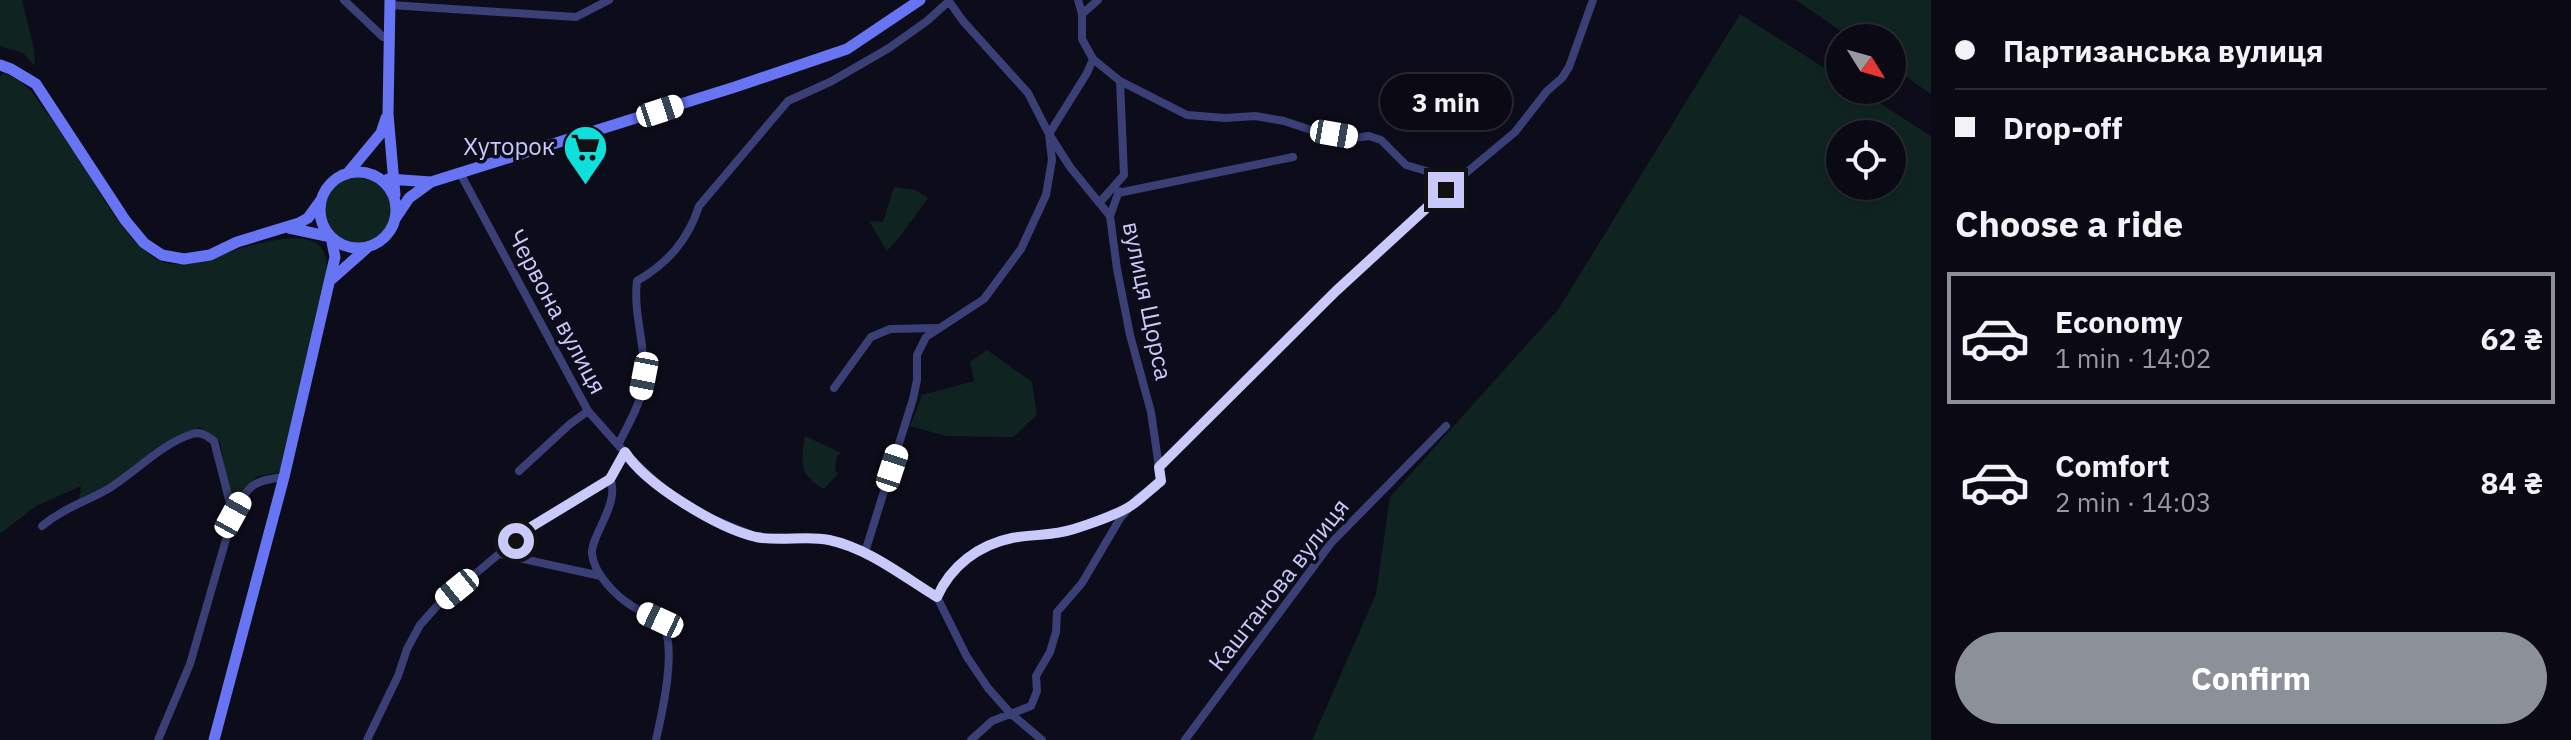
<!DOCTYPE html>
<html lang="en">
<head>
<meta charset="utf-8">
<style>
  :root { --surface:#0a0914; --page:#181722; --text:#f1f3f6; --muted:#999aa0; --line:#2a2a34; --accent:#8c9099 }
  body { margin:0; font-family:"IBM Plex Sans",sans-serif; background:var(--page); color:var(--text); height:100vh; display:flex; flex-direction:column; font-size:30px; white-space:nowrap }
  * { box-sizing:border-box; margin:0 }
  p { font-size:26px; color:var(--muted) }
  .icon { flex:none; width:44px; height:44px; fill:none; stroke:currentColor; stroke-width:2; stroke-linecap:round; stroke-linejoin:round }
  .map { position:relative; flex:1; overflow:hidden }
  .sheet { display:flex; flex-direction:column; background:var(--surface); width:640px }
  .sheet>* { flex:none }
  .top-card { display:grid; align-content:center; height:176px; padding:0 24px; background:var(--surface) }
  .needle { width:52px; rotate:127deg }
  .fabs { position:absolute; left:1826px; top:24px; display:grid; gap:16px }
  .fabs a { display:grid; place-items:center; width:80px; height:80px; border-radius:50%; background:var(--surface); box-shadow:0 4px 12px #0003,0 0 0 2px var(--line); font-size:40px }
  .end { position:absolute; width:36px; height:36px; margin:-18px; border:10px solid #c9cafb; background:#111; box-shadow:0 0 0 4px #111 }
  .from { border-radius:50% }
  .bubble { position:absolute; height:56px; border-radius:28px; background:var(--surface); box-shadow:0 4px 12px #0003,0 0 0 2px var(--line); font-size:26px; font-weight:800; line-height:56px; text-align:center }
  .car { position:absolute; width:24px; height:48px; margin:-24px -12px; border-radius:10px; box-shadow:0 0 6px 2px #0007; background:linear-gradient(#fff 24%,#345 0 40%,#fff 0 76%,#345 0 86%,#fff 0) }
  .top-card b { display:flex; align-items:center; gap:28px; height:76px; font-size:30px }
  .top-card b+b { border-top:2px solid var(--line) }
  .top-card i { width:20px; height:20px; background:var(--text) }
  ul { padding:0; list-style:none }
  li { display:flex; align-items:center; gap:24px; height:132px; margin:0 16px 12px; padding:0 8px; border:4px solid transparent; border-radius:0px }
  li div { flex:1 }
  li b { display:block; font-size:30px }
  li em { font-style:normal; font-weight:800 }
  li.active { border-color:var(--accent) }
  li>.icon { width:72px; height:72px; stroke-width:1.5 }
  h2 { padding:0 24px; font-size:36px; line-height:96px }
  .cta { display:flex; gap:16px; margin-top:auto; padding:16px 24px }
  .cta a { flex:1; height:92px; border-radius:48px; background:var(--accent); color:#fff; font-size:32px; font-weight:800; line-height:92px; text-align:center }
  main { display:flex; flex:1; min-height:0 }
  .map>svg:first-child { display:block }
  .green { fill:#0f2420; fill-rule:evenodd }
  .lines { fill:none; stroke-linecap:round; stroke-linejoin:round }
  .street { stroke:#3a3f76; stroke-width:8 }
  .secondary { stroke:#6775f4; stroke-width:11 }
  .route { stroke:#c9cafb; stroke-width:10 }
  .labels { text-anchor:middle; stroke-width:7; stroke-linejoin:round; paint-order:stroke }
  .poi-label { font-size:24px; fill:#c9cafb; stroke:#0d0c1a; text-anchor:end }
  .street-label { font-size:24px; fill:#c9cafb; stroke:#0d0c1a }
</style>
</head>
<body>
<main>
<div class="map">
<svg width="1931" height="740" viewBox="0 0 1931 740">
  <rect width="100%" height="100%" fill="#0d0c1a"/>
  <!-- green -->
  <path class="green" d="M0 0H22L34 49 35 66 23 53 0 46Z
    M1796 0H1931V94L1892 67V38H1851Z
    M1740 14 1840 78V90H1859L1931 136V740H1312L1376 594 1390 497 1558 310ZM1840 134H1892V186H1840Z
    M4 73 20 81 31 91C48 114 65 137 80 161 101 193 128 249 165 263 198 275 336 194 326 274L285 467 277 473 257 476 231 505 220 442 200 427 180 434 113 482 79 499 81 486 36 506 0 534V77Z
    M325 210a33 33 0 1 1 66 0a33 33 0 1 1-66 0Z
    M894 187 915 190 928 198 902 234 887 251 869 221 883 222Z
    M987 350 1032 382 1037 415 1013 437 946 436 910 426 922 395 974 381 970 362Z
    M805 436 841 453 837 456 835 470 838 474 824 489C798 475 801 462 805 436Z"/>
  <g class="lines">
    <!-- street -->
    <path class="street" d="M344 0 383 37H388
      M948 0 963 21 1028 93 1049 134 1070 167 1110 216 1117 269 1130 335 1151 412 1161 481 1138 498 1121 517 1082 583 1057 612 1056 632 1050 652 1036 676 1037 691 1031 706 992 721 971 740
      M390 5 576 17 609 0
      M1082 14 1098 0
      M1093 59 1120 81 1124 175 1100 202
      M1120 81 1187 115 1225 118 1255 116 1284 121 1314 131 1354 138 1369 136 1381 140 1406 165 1433 173 1462 177
      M460 173 588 411 627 455 664 490 710 518 757 537 829 539 865 552 937 597 967 657 988 688 1010 713 1042 740
      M1118 193 1293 157
      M1110 216 1119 191
      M834 388 871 337 890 329 937 328
      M618 445C628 424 644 400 644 375 645 343 633 312 637 281 668 263 688 240 699 206L788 101 832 81 889 48 927 21 949 1
      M625 452 610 479C621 502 590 537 592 554 594 574 616 596 632 606 642 613 658 614 663 625 677 649 662 713 656 740
      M1159 467 1336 291 1430 203 1515 132 1547 91 1562 78 1569 67 1593 0
      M519 471 570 424 588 411
      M233 515C249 485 251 481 284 477
      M42 526C62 509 85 502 108 489 134 473 163 443 192 434 201 431 207 436 214 441L233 515 190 664 158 740
      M865 552 913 399 917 380V355L926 337 984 299 1021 249 1046 195 1052 160 1049 134 1087 73 1093 59 1082 39V14L1078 0
      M500 554 601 576
      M937 597C950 566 978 545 1012 538 1026 535 1041 537 1056 534 1080 529 1103 517 1126 508
      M367 740 398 676 407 649 420 625 437 606 531 527 610 479
      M1185 740 1331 543 1446 426"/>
    <!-- secondary -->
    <path class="secondary" d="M390 0 388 114 395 195
      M0 65 11 69 36 84 125 220 144 243 162 255 184 259 210 255 237 242 299 223 308 218 321 200
      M320 210a38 38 0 1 1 76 0a38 38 0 1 1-76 0Z
      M347 174 381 133 386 118
      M388 179 431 182
      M395 219 409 198 431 182 735 87 847 49 920 0
      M332 279 368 247
      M214 740 284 477 335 257 331 237 289 228"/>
  </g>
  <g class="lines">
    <!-- route -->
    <path class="route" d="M516 541 531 527 610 479 625 452C646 485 718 528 756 537 780 542 806 535 829 540 868 548 904 577 937 597 951 566 978 545 1012 538 1033 534 1053 536 1074 529 1090 524 1119 514 1132 505 1142 498 1151 489 1161 481L1159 467 1336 291 1446 190"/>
  </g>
  <!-- icons -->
  <defs>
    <symbol id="supermarket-pin" viewBox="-11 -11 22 30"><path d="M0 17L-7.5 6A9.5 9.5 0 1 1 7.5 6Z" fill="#10e0db" stroke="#0d0c1a"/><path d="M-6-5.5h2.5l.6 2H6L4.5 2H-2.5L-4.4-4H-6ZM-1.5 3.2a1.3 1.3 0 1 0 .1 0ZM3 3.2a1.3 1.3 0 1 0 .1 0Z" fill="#111"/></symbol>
  </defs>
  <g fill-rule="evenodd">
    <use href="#supermarket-pin" x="560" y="122" width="51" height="69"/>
  </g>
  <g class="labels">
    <!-- poi labels -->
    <g class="poi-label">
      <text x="555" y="155">Хуторок</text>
    </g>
    <!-- street labels -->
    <g class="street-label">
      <text transform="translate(1147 301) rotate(78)" y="8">вулиця Щорса</text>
      <text transform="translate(557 312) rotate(62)" y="8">Червона вулиця</text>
      <text transform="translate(1279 585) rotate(-52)" y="8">Каштанова вулиця</text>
    </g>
  </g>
</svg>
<div class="fabs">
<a><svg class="needle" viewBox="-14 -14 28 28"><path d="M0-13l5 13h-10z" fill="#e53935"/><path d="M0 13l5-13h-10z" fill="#999aa0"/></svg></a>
<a><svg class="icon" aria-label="locate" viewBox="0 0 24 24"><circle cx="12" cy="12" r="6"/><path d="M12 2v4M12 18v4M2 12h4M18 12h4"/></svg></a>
</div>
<i class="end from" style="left:516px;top:541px"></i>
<i class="end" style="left:1446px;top:190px"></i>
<div class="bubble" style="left:1380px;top:74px;width:132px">3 min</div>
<i class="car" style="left:660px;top:111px;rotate:72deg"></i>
<i class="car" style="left:1334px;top:134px;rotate:100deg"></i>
<i class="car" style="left:644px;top:376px;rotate:191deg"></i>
<i class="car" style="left:892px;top:468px;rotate:18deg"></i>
<i class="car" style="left:233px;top:515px;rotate:29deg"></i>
<i class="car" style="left:457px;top:589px;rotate:231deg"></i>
<i class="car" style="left:660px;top:620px;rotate:295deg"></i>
</div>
<section class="sheet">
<div class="top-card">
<b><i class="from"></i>Партизанська вулиця</b>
<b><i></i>Drop-off</b>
</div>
<h2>Choose a ride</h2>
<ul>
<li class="active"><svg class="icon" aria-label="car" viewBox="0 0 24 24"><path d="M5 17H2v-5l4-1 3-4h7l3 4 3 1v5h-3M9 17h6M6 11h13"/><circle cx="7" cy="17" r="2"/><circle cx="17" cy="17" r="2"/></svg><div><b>Economy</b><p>1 min · 14:02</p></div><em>62 ₴</em></li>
<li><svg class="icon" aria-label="car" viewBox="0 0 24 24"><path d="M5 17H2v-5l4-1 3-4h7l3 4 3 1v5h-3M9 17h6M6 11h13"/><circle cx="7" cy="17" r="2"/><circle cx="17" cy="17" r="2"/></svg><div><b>Comfort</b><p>2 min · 14:03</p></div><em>84 ₴</em></li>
</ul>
<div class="cta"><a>Confirm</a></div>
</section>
</main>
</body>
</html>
